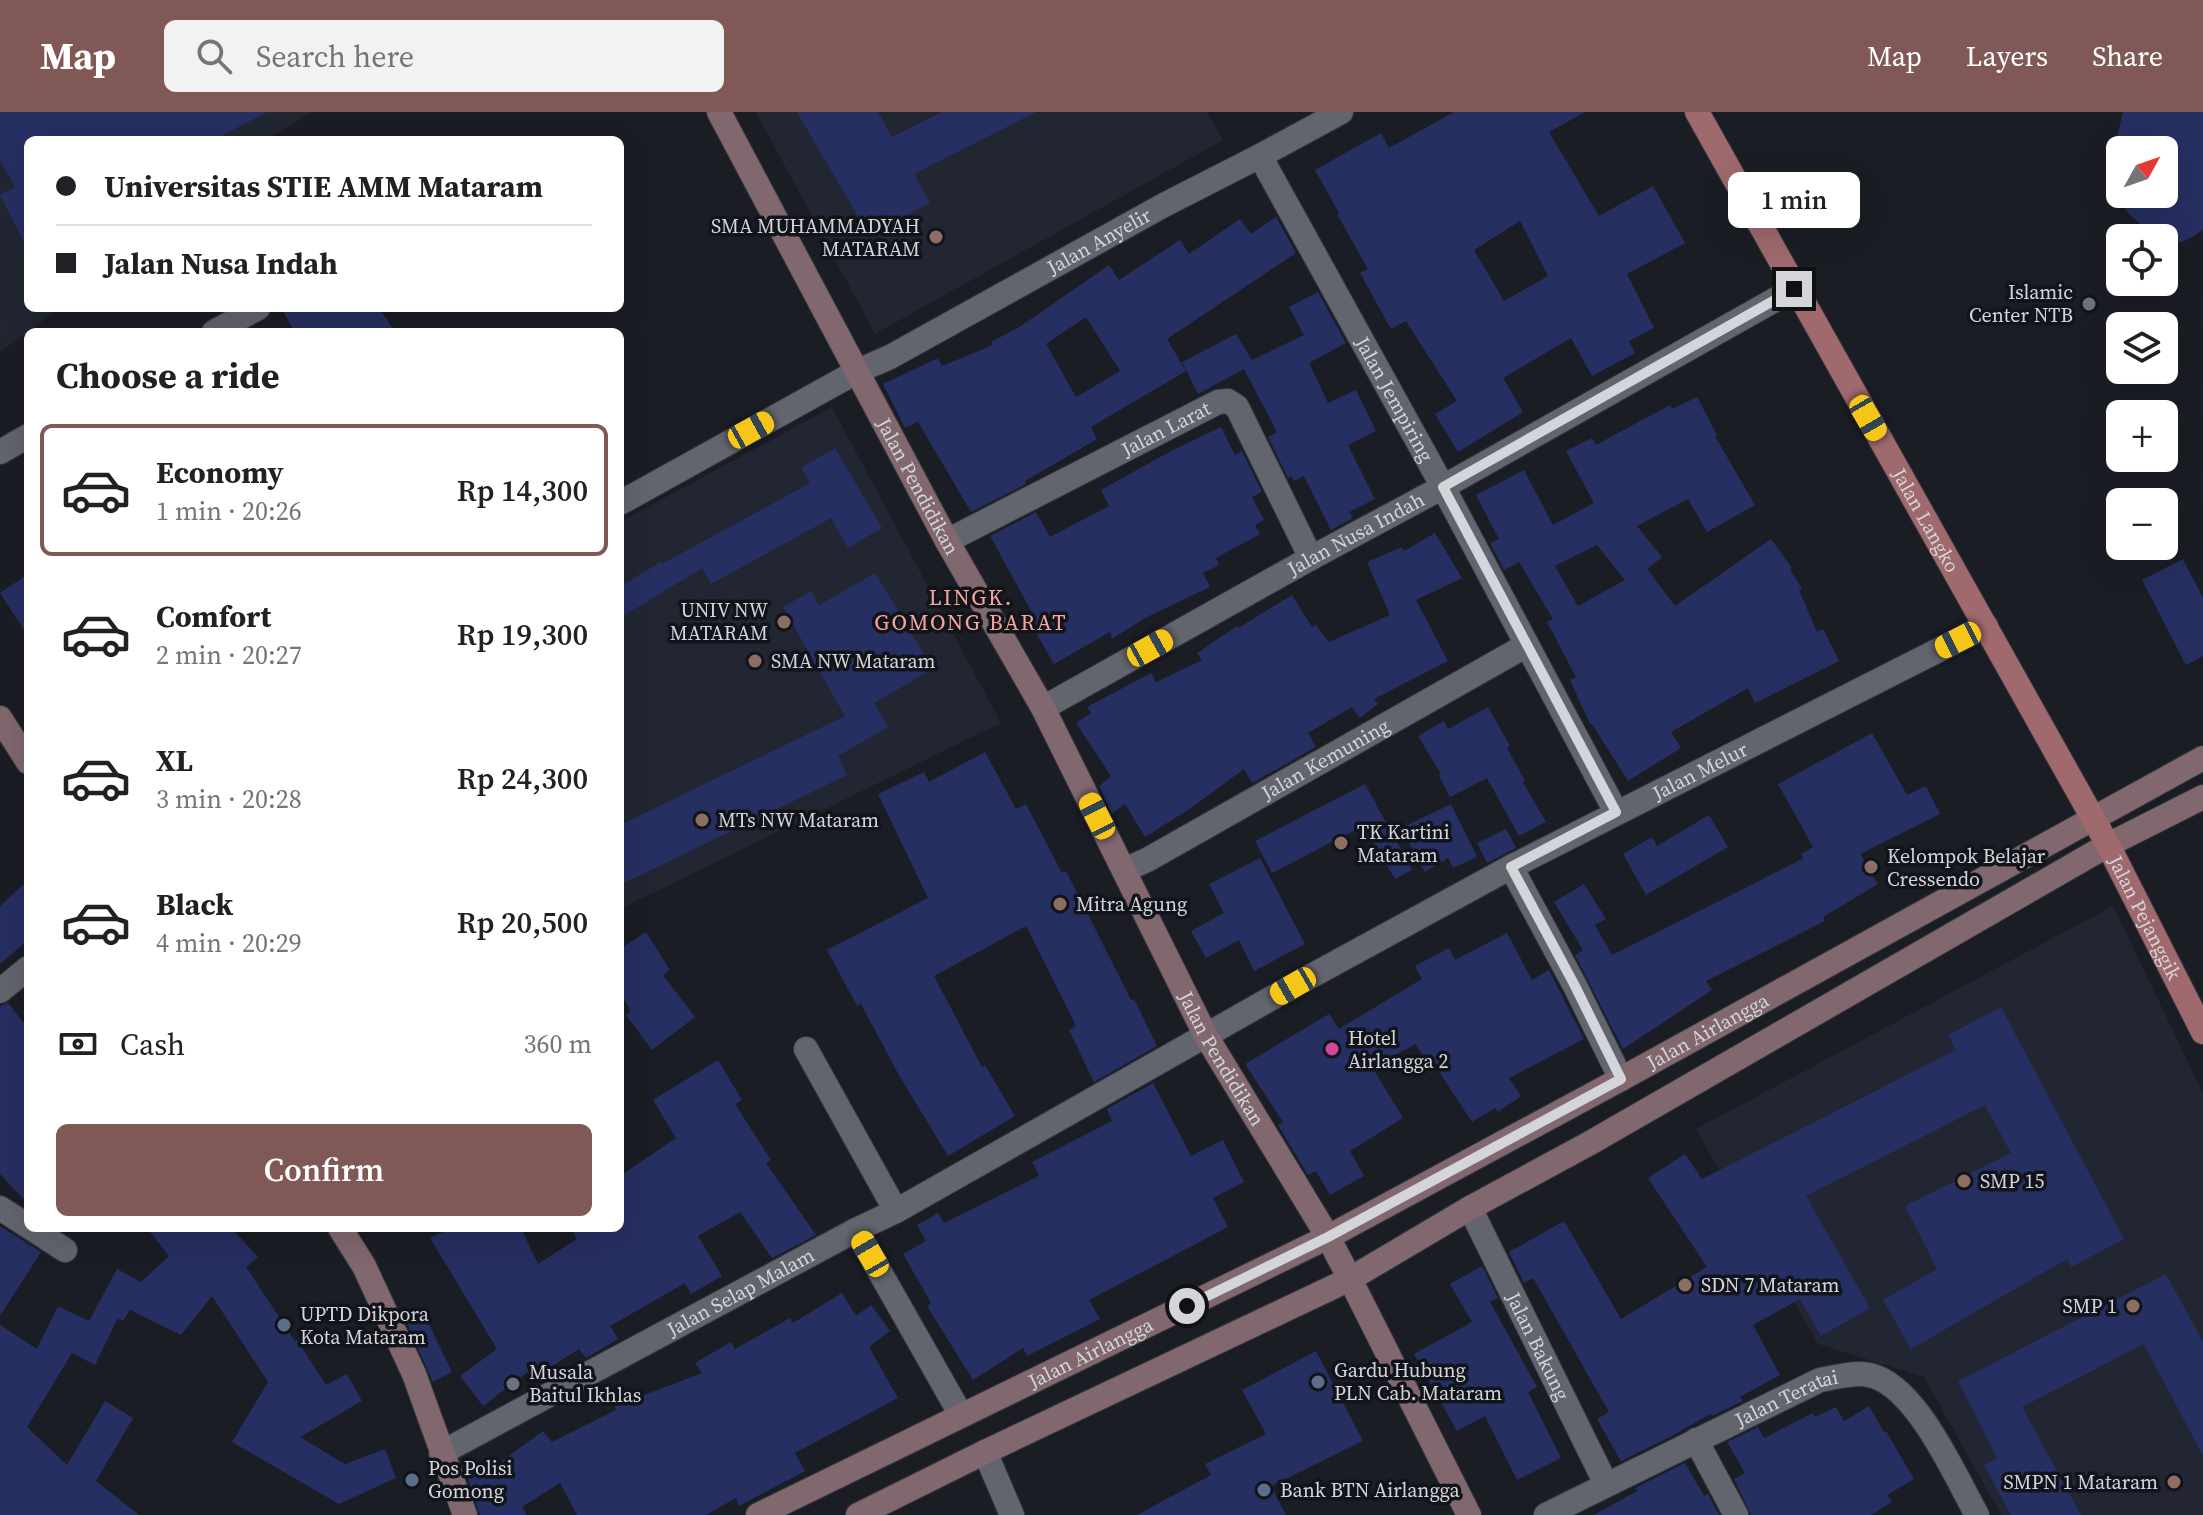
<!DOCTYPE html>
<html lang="en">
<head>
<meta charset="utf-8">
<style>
  :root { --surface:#fff; --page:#f2f2f2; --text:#202124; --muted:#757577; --line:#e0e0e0; --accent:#805856 }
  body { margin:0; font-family:"Source Serif 4",serif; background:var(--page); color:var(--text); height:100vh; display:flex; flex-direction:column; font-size:30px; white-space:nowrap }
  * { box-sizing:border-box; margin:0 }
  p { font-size:26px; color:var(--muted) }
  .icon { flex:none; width:44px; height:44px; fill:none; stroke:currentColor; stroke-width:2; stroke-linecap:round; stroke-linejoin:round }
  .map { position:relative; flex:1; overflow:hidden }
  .drawer { position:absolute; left:24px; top:216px; width:600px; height:904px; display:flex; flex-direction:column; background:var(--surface); border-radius:12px; box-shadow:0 8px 32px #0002 }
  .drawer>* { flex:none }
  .guide { position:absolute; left:24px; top:24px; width:600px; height:176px; border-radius:12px; box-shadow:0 8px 32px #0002; display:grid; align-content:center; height:176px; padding:0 32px; background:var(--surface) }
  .needle { width:52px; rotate:50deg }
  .fabs { position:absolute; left:2106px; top:24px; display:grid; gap:16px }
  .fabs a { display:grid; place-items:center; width:72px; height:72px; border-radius:12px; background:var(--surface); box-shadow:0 8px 32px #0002; font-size:40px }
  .end { position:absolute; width:36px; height:36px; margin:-18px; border:10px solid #d4d5da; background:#111; box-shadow:0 0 0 4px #111 }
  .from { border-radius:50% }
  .bubble { position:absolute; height:56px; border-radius:12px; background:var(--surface); box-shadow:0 8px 32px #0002; font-size:26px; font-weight:600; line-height:56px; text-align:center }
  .car { position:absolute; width:24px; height:48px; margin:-24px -12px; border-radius:10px; box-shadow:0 0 6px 2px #0007; background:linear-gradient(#f5c518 24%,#345 0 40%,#f5c518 0 76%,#345 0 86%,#f5c518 0) }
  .guide b { display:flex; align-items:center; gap:28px; height:76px; font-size:30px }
  .guide b+b { border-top:2px solid var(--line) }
  .guide i { width:20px; height:20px; background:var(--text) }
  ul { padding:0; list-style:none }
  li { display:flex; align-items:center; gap:24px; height:132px; margin:0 16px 12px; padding:0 16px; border:4px solid transparent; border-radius:12px }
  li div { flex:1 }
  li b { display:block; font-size:30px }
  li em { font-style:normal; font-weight:600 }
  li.selected { border-color:var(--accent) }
  li>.icon { width:72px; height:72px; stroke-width:1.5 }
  h2 { padding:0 32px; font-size:36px; line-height:96px }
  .pay { display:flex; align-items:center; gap:20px; height:88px; padding:0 32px; font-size:30px }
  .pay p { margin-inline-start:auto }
  .primary-button { display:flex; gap:16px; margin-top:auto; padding:16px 32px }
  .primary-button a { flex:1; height:92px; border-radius:12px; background:var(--accent); color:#fff; font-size:32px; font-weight:600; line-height:92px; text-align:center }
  header { display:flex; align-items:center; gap:48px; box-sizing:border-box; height:112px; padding:0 40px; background:var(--accent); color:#fff }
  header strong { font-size:38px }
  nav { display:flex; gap:44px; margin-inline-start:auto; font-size:28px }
  .search { width:560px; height:72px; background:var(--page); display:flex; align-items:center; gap:20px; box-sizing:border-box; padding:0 28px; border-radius:12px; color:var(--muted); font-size:30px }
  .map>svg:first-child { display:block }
  .built { fill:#222633 }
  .building { fill:#262f61; fill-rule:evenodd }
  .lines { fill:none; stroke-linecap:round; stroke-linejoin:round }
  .street-casing { stroke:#37383f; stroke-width:26 }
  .secondary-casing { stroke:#37383f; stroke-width:26 }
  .primary-casing { stroke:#37383f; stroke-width:26 }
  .street { stroke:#63656e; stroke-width:24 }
  .secondary { stroke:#81676e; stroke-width:24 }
  .primary { stroke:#9f696d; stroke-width:24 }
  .route { stroke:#d4d5da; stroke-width:10 }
  .education-dot { fill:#8d6e63; stroke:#12141b; stroke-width:3 }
  .worship-dot { fill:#6b7280; stroke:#12141b; stroke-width:3 }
  .hotel-dot { fill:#d1479c; stroke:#12141b; stroke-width:3 }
  .service-dot { fill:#5c6f8a; stroke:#12141b; stroke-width:3 }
  .labels { text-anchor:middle; stroke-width:7; stroke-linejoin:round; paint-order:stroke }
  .poi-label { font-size:20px; fill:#d4d5da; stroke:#12141b; text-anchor:start }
  .street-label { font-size:20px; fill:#d4d5da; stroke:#12141b }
  .neighbourhood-label { font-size:22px; letter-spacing:2px; fill:#f8a59c; stroke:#12141b }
</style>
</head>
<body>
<header>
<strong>Map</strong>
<div class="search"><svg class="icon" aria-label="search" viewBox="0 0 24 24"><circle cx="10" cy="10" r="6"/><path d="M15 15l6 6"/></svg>Search here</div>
<nav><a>Map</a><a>Layers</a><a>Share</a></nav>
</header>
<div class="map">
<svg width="2203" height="1403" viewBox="0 0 2203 1403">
  <rect width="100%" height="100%" fill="#1b1d25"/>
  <!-- built -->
  <path class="built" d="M0 0H313L265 28H28V196H60L0 240Z
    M756 0H1206L1223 28 875 222Z
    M832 295 1001 611 620 797V410Z
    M2113 794 2203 981V1403H2001L1924 1265 1818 1232 1696 1017Z"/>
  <!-- building -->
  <path class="building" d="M0 0H267L214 28H28V138L0 83 15 75 0 48Z
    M797 0H878L892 25 942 0H1036L914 62 930 90 870 125Z
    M1454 0H1585L1549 20 1599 104 1653 74 1685 131 1627 162 1654 216 1629 229 1635 241 1592 264 1571 226 1503 266 1523 300 1458 340 1435 302 1457 289 1406 209 1391 217 1360 161 1368 157 1337 102 1339 101 1315 58 1381 21 1389 36ZM1520 109 1548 164 1504 189 1474 138Z
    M2123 0H2203V117L2196 123 2179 131 2164 128V126H2158L2144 116 2128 101 2112 72V46ZM2120 38H2164V82H2120Z
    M1276 105 1296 141 1167 227 1186 259 1091 315 1097 327 1025 369 1026 372 971 400 918 310 905 316 883 272 938 246 942 254 993 233 991 230 1021 214 1109 153 1119 168 1180 128 1189 142 1240 107 1251 122ZM1086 205 1120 259 1076 285 1046 232Z
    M1318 180 1346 231 1309 251 1328 291 1356 278 1376 319 1348 333 1375 387 1349 400 1353 406 1331 418 1304 364 1294 369 1291 364 1288 366 1268 325 1277 320 1244 257 1198 282 1182 250 1236 222 1252 248 1304 223 1289 195Z
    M281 196H379L395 220H295Z
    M1697 285 1717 323 1715 324 1755 393 1707 420 1688 387 1637 414 1662 445 1647 457 1675 494 1771 427 1792 456 1790 458 1802 476 1799 478 1817 520 1823 517 1839 549 1755 591 1748 576 1671 620 1681 636 1628 669 1592 612H1590L1570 568 1576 565 1547 510 1553 507 1519 450 1504 458 1490 431 1499 427 1476 383 1524 358 1553 413 1594 391 1566 339 1592 326 1596 333 1670 293 1672 297ZM1597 433 1625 468 1578 494 1555 454Z
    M1221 315 1235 343 1242 339 1262 380 1252 385 1264 408 1255 413 1260 422 1216 446 1219 453 1203 461 1210 475 1145 506 1112 527 1110 520 1054 552 1028 507 1034 504 990 424 1036 400 1050 425 1109 394 1101 378 1171 339Z
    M835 336 882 416 848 436 831 406 711 472 702 456 620 506V475L660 450 662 452 810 371 801 356Z
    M1435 421 1462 466 1416 488 1448 549 1374 587 1378 592 1360 606 1352 595 1308 621 1316 635 1252 671 1244 657 1191 696 1145 725 1125 692 1112 702 1099 674 1111 664 1076 611 1091 601 1087 595 1151 561 1156 570 1202 548 1197 541 1237 514 1238 516 1292 483 1312 515 1316 513 1329 530 1390 503 1367 450 1402 435 1404 439Z
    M2183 447 2203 486V544L2186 553 2142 468Z
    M875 461 933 557 874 591 888 615 838 644 847 663 620 773V713L845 604 783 495 811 479 819 493Z
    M28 462V524L0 481Z
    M1488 595 1510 634 1507 636 1525 669 1523 670 1546 710 1519 724 1487 666 1450 685 1439 664 1441 662 1418 624 1444 609 1448 617Z
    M1872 621 1907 683 1926 674 1940 702 1860 742 1878 772 1823 805 1825 809 1706 869 1712 878 1623 937 1575 843 1583 838 1554 790 1584 772 1606 807 1595 813 1612 843 1804 746 1801 742 1813 735 1778 672Z
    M985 640 1016 697 1026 692 1062 761 1066 759 1131 888 1134 887 1157 934 1094 970 1069 918 1076 914 1026 814 934 864 982 955 985 953 1015 1004 948 1044 900 965 861 892 857 894 827 838 928 786 878 682 924 660 929 670Z
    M1365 672 1412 758 1395 767 1363 714 1272 761 1255 729Z
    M1451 692 1477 745 1453 756 1448 746 1425 760 1401 716Z
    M1709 703 1728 735 1646 783 1623 742 1652 725 1657 734Z
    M1506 717 1516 736 1487 751 1477 731Z
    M1260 746 1305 832 1254 859 1239 828 1206 846 1191 819 1224 801 1209 772Z
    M28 768V828L0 852V794Z
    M646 820 670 858 663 863 695 905 652 938 626 903 631 899 620 881V837Z
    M1507 821 1532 868 1549 858 1584 927 1509 966 1521 984 1498 1000 1495 996 1472 1010 1430 946 1426 949 1416 932 1372 955 1403 1006 1350 1039 1364 1064 1330 1083 1316 1059 1308 1063 1278 1013 1283 1010 1245 952 1329 902 1339 917 1422 867 1415 854 1449 836 1455 848Z
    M8 891 28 916V1092L0 1062V894Z
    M2001 895 2124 1127 2071 1155 2067 1147 1911 1237 1883 1188 1937 1157 1905 1094 2011 1041 1985 993 1806 1084 1870 1196 1821 1224 1800 1187 1753 1213 1780 1263 1740 1285 1743 1289 1712 1304 1710 1302 1670 1325 1621 1349 1597 1307 1609 1300 1533 1166 1524 1171 1509 1140 1564 1109 1621 1207 1707 1155 1648 1066 1685 1042 1702 1067 1956 938 1948 923Z
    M718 948 742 988 735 992 771 1048 766 1051 816 1123 772 1146 740 1100 698 1124 722 1164 691 1182 685 1171 610 1214 618 1227 586 1246 579 1237 538 1263 533 1256 483 1294 460 1264 497 1237 430 1126 452 1116H521L538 1152 577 1127 571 1116H620V1064L676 1026 653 988Z
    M1153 971 1191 1044 1223 1028 1244 1070 1213 1086 1228 1115 1089 1188 1100 1207 1027 1244 1023 1236 973 1268 927 1194 931 1191 903 1142 926 1129 917 1113 938 1101 944 1111 1039 1064 1032 1050 1112 1009 1107 997Z
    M0 1114 41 1140 0 1204Z
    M147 1116H231L258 1145 246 1155 295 1229 297 1228 326 1273 347 1262 362 1289 300 1325 345 1352 385 1337 396 1366 339 1392 232 1330 268 1270 212 1184 181 1223 130 1198 123 1209 118 1206 95 1253 72 1241 27 1315 67 1353 105 1289 133 1306 96 1369 139 1403H0V1213L37 1237 58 1194 89 1209 117 1157 141 1170 169 1144Z
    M1482 1154 1498 1186 1490 1190 1537 1275 1528 1280 1561 1346 1517 1368 1485 1304 1457 1319 1414 1242 1472 1210 1450 1172Z
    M2166 1162 2203 1230V1344L2144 1232 2022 1295 2081 1403H2011L1984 1353 1997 1346 1958 1269Z
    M842 1181 856 1204 871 1193 890 1219 869 1235 898 1286 795 1341 805 1359 739 1394 736 1386 706 1403H577L560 1371 522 1395 527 1403H480L466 1362 496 1346 499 1351 543 1319 552 1330 616 1298 615 1294 702 1261 695 1251 731 1230 735 1237 790 1206 793 1211Z
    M421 1196 452 1260 433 1270 404 1204Z
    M1316 1239 1363 1329 1271 1374 1286 1403H1137L1211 1363 1205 1352 1266 1322 1242 1278Z
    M1869 1294 1884 1320 1886 1319 1914 1367 1887 1383 1892 1390 1871 1403H1751L1734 1367 1745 1361 1727 1330 1758 1315 1764 1326 1813 1301 1815 1305 1836 1295 1844 1309Z
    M1685 1351 1704 1384 1708 1382 1719 1403H1594L1637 1379 1635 1376Z"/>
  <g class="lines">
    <defs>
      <g id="street">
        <path id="s1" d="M1260 44 1443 375 1616 700"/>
        <path d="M214 220 258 196"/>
        <path d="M0 340 28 324"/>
        <path id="s2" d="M620 391 858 259 890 245 1164 93 1260 44 1341 0"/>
        <path id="s3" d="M947 429 1218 290 1228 289 1237 295 1311 446"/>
        <path id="s4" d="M1043 596 1311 446 1443 375 1794 177"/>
        <path d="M1511 755 1574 872 1621 967"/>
        <path id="s5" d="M1124 758 1147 748 1527 533"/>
        <path d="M0 879 28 856"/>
        <path d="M806 937 896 1099"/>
        <path d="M0 1096 28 1114"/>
        <path id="s6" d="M1470 1096 1606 1372"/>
        <path d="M31 1116 65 1138"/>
        <path d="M856 1118 961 1303"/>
        <path d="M1696 1328 1736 1403"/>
        <path d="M985 1340 1012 1403"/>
        <path id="s7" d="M441 1341 856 1118 896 1099 1293 874 1511 755 1986 514"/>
        <path id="s8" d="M1546 1403 1820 1268C1838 1265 1859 1258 1876 1265 1919 1281 1955 1363 1977 1403"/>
      </g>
      <g id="secondary">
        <path id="s9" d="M719 0 947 429 1043 596 1206 924 1328 1125 1350 1167 1469 1403"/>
        <path d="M0 606 28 650"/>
        <path d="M340 1116 364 1154 414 1262 465 1403"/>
        <path id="s10" d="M758 1403 1328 1125 1621 967 2203 646"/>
        <path d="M858 1403 985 1340 1350 1167 1470 1096 1590 1031 2108 733 2203 685"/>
      </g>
      <g id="primary">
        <path id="s11" d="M1697 0 2108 733 2203 920"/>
      </g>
    </defs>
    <!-- street casing -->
    <use href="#street" class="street-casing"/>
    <!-- secondary casing -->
    <use href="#secondary" class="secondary-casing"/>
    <!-- primary casing -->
    <use href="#primary" class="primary-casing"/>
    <!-- street -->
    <use href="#street" class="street"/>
    <!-- secondary -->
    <use href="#secondary" class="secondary"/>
    <!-- primary -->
    <use href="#primary" class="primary"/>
  </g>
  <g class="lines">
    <!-- route -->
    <path class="route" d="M1187 1194 1328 1125 1621 967 1574 872 1511 755 1616 700 1443 375 1794 177"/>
  </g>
  <!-- markers -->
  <g class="education-dot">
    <circle cx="936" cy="125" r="8"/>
    <circle cx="784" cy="510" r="8"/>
    <circle cx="755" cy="549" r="8"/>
    <circle cx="702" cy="708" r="8"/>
    <circle cx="1341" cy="731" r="8"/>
    <circle cx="1871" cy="755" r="8"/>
    <circle cx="1060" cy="792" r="8"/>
    <circle cx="1964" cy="1069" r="8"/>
    <circle cx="1685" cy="1173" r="8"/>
    <circle cx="2133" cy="1194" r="8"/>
    <circle cx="2174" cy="1370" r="8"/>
  </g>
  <g class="worship-dot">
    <circle cx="2089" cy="192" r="8"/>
    <circle cx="513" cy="1272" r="8"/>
  </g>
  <circle class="hotel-dot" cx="1332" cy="937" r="8"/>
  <g class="service-dot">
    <circle cx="284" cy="1213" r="8"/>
    <circle cx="1318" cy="1270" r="8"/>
    <circle cx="412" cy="1368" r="8"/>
    <circle cx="1264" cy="1378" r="8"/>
  </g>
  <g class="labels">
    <!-- poi labels -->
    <g class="poi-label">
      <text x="920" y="121" text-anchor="end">SMA MUHAMMADYAH<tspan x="920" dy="23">MATARAM</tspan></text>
      <text x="2073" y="187" text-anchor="end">Islamic<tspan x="2073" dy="23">Center NTB</tspan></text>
      <text x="768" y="505" text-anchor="end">UNIV NW<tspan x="768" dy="23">MATARAM</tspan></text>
      <text x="771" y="556">SMA NW Mataram</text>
      <text x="718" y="715">MTs NW Mataram</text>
      <text x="1357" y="727">TK Kartini<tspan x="1357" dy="23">Mataram</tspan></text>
      <text x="1887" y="751">Kelompok Belajar<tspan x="1887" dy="23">Cressendo</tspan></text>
      <text x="1076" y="799">Mitra Agung</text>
      <text x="1348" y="933">Hotel<tspan x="1348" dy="23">Airlangga 2</tspan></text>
      <text x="1980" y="1076">SMP 15</text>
      <text x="1701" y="1180">SDN 7 Mataram</text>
      <text x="2117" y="1201" text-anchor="end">SMP 1</text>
      <text x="300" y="1209">UPTD Dikpora<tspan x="300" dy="23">Kota Mataram</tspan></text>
      <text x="1334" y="1265">Gardu Hubung<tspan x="1334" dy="23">PLN Cab. Mataram</tspan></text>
      <text x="529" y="1267">Musala<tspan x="529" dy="23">Baitul Ikhlas</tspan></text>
      <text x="428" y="1363">Pos Polisi<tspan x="428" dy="23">Gomong</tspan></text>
      <text x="2158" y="1377" text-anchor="end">SMPN 1 Mataram</text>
      <text x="1280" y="1385">Bank BTN Airlangga</text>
    </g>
    <!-- street labels -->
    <g class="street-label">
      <text dy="7" stroke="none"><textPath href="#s2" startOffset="546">Jalan Anyelir</textPath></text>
      <text dy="7" stroke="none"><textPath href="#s1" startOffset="278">Jalan Jempiring</textPath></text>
      <text dy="7" stroke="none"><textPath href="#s3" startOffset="246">Jalan Larat</textPath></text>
      <text dy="7" stroke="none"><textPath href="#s9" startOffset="424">Jalan Pendidikan</textPath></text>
      <text dy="7" stroke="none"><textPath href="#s11" startOffset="468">Jalan Langko</textPath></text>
      <text dy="7" stroke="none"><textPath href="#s4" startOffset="358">Jalan Nusa Indah</textPath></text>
      <text dy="7" stroke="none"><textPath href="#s5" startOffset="230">Jalan Kemuning</textPath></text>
      <text dy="7" stroke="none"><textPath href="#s7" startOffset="1432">Jalan Melur</textPath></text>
      <text dy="7" stroke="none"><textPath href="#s11" startOffset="922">Jalan Pejanggik</textPath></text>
      <text dy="7" stroke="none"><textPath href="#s10" startOffset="1066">Jalan Airlangga</textPath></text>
      <text dy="7" stroke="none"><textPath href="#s9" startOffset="1072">Jalan Pendidikan</textPath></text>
      <text dy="7" stroke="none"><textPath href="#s7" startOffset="340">Jalan Selap Malam</textPath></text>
      <text dy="7" stroke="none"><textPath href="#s6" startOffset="154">Jalan Bakung</textPath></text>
      <text dy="7" stroke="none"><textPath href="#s10" startOffset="370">Jalan Airlangga</textPath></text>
      <text dy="7" stroke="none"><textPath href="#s8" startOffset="268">Jalan Teratai</textPath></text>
    </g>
    <!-- neighbourhood labels -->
    <g class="neighbourhood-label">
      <text x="971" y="493">LINGK.<tspan x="971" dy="25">GOMONG BARAT</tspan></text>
    </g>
  </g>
</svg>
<div class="fabs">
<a><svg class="needle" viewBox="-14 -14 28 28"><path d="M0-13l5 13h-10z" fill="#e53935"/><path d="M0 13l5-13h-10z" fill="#757577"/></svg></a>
<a><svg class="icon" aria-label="locate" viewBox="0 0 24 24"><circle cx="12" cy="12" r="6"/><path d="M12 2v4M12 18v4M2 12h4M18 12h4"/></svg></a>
<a><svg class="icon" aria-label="layers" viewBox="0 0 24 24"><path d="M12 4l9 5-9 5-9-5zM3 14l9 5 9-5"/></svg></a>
<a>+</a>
<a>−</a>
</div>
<i class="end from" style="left:1187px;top:1194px"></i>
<i class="end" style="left:1794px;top:177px"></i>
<div class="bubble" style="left:1728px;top:60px;width:132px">1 min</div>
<i class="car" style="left:1868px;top:306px;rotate:150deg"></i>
<i class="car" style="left:751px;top:318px;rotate:61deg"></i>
<i class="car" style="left:1958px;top:528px;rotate:243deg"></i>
<i class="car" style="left:1150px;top:536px;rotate:61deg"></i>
<i class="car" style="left:1097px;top:704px;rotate:333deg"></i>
<i class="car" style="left:1293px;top:874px;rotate:240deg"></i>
<i class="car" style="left:870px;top:1142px;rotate:330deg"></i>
<div class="guide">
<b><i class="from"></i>Universitas STIE AMM Mataram</b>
<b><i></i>Jalan Nusa Indah</b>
</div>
<section class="drawer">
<h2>Choose a ride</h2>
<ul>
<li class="selected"><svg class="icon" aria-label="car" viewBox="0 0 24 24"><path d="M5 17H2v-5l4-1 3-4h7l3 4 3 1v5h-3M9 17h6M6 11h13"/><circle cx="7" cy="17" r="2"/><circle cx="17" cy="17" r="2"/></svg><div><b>Economy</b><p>1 min · 20:26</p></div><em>Rp 14,300</em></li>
<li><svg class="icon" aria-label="car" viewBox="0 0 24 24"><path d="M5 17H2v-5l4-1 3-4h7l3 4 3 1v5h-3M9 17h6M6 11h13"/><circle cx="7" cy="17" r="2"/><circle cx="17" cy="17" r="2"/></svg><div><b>Comfort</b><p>2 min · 20:27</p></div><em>Rp 19,300</em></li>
<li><svg class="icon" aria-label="car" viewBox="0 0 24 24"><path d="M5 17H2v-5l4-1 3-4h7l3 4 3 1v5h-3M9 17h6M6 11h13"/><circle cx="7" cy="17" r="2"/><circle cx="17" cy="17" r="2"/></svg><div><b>XL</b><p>3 min · 20:28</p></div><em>Rp 24,300</em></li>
<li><svg class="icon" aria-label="car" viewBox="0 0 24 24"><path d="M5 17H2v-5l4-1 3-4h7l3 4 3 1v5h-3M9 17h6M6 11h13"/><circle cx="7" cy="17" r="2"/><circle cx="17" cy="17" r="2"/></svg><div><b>Black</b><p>4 min · 20:29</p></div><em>Rp 20,500</em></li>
</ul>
<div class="pay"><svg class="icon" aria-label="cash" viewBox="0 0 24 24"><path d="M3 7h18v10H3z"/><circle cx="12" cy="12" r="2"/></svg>Cash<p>360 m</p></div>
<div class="primary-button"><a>Confirm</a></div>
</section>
</div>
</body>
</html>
